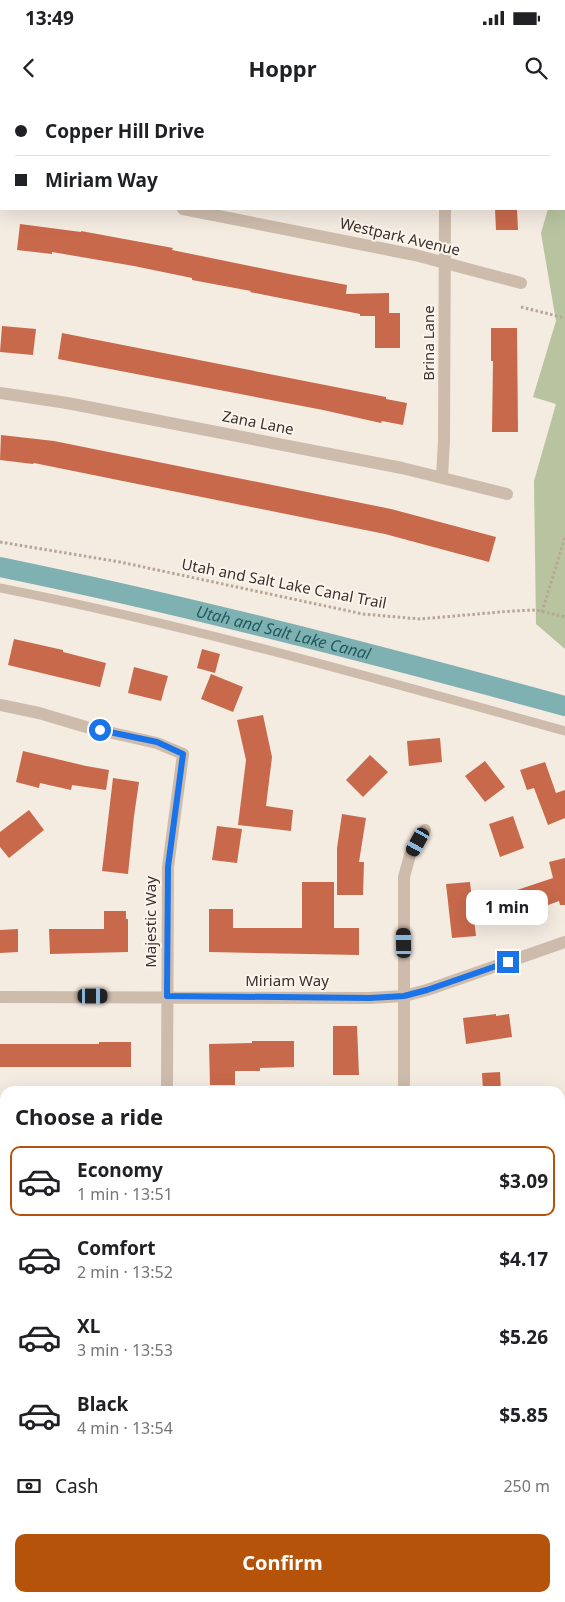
<!DOCTYPE html>
<html lang="en">
<head>
<meta charset="utf-8">
<style>
  :root { --surface:#fff; --page:#f6f6f6; --text:#202124; --muted:#757577; --line:#e0e0e0; --accent:#b45309 }
  body { margin:0; font-family:"Noto Sans",sans-serif; background:var(--page); color:var(--text); height:100vh; display:flex; flex-direction:column; font-size:19px; white-space:nowrap }
  * { box-sizing:border-box; margin:0 }
  p { font-size:16px; color:var(--muted) }
  .icon { flex:none; width:28px; height:28px; fill:none; stroke:currentColor; stroke-width:2; stroke-linecap:round; stroke-linejoin:round }
  .map { position:relative; flex:1; overflow:hidden }
  .side { position:absolute; left:0px; top:986px; width:565px; height:516px; display:flex; flex-direction:column; background:var(--surface); border-radius:15px 15px 0 0; box-shadow:0 5px 20px #0002 }
  .side>* { flex:none }
  .guide { position:absolute; left:0px; top:0px; width:565px; height:110px; box-shadow:0 5px 20px #0002; display:grid; align-content:center; height:110px; padding:0 15px; background:var(--surface) }
  .end { position:absolute; width:22px; height:22px; margin:-11px; border:6px solid #1a73e8; background:#fff; box-shadow:0 0 0 2px #fff }
  .from { border-radius:50% }
  .bubble { position:absolute; height:35px; border-radius:10px; background:var(--surface); box-shadow:0 5px 20px #0002; font-size:16px; font-weight:700; line-height:35px; text-align:center }
  .car { position:absolute; width:15px; height:30px; margin:-15px -8px; border-radius:6px; box-shadow:0 0 4px 1px #0007; background:linear-gradient(#222 24%,#8ab4d8 0 40%,#222 0 76%,#8ab4d8 0 86%,#222 0) }
  .guide b { display:flex; align-items:center; gap:18px; height:48px; font-size:19px }
  .guide b+b { border-top:1px solid var(--line) }
  .guide i { width:12px; height:12px; background:var(--text) }
  ul { padding:0; list-style:none }
  li { display:flex; align-items:center; gap:15px; height:70px; margin:0 10px 8px; padding:0 5px; border:2px solid transparent; border-radius:10px }
  li div { flex:1 }
  li b { display:block; font-size:19px }
  li em { font-style:normal; font-weight:700 }
  li.current { border-color:var(--accent) }
  li>.icon { width:45px; height:45px; stroke-width:1.5 }
  h2 { padding:0 15px; font-size:22px; line-height:60px }
  .pay { display:flex; align-items:center; gap:12px; height:55px; padding:0 15px; font-size:19px }
  .pay p { margin-inline-start:auto }
  .action { display:flex; gap:10px; margin-top:auto; padding:10px 15px }
  .action a { flex:1; height:58px; border-radius:10px; background:var(--accent); color:#fff; font-size:20px; font-weight:700; line-height:58px; text-align:center }
  .status { display:flex; justify-content:space-between; align-items:center; height:35px; padding:0 25px; background:var(--surface); direction:ltr }
  .status svg { height:14px; fill:currentColor }
  header { display:flex; justify-content:space-between; align-items:center; height:65px; padding:0 15px; background:var(--surface); font-size:22px; font-weight:700 }
  .map>svg:first-child { display:block }
  .green { fill:#b8c4a0 }
  .lines { fill:none; stroke-linecap:round; stroke-linejoin:round }
  .canal { stroke:#7fb0b2; stroke-width:20 }
  .building { fill:#c8694b }
  .path { stroke:#b9a596; stroke-width:3; stroke-dasharray:2.5 2.5; stroke-linecap:butt }
  .lane { stroke:#cdbbac; stroke-width:9 }
  .street { stroke:#cdbbac; stroke-width:12 }
  .route { stroke:#1a73e8; stroke-width:6 }
  .labels { text-anchor:middle; stroke-width:4; stroke-linejoin:round; paint-order:stroke }
  .street-label { font-size:15px; fill:#3b302b; stroke:#fbf5ee }
  .water-label { font-size:16px; font-style:italic; fill:#1f5a5e; stroke:#fbf5ee }
</style>
</head>
<body>
<div class="status"><b>13:49</b><svg viewBox="0 0 49 12"><path d="M0 12V9h3v3zM5 12V6h3v6zM10 12V3h3v9zM15 12V0h3v12zM26 1h20v11H26zM47 4h2v5h-2z"/></svg></div>
<header><svg class="icon" aria-label="back" viewBox="0 0 24 24"><path d="M15 5l-7 7 7 7"/></svg>Hoppr<svg class="icon" aria-label="search" viewBox="0 0 24 24"><circle cx="10" cy="10" r="6"/><path d="M15 15l6 6"/></svg></header>
<div class="map">
<svg width="565" height="1502" viewBox="0 0 565 1502">
  <rect width="100%" height="100%" fill="#f4ebe1"/>
  <!-- green -->
  <path class="green" d="M549 0H565V549L536 524 534 381 556 304 533 297 556 221 541 133 548 109H564V1H548Z"/>
  <g class="lines">
    <!-- canal -->
    <path class="canal" id="s1" d="M0 467C190 506 378 555 565 606"/>
  </g>
  <!-- building -->
  <path class="building" d="M495 109H517L518 130H496Z
    M20 124 81 132V131L173 148 172 150 289 174 347 185 346 194 389 193V213H400V248H375V216H360V214L250 192 251 191 192 180V178L134 166 52 152V154L17 150Z
    M2 226 36 229 33 255 0 252Z
    M491 228H517L518 332H492L493 261H491Z
    M62 233 386 297V299L407 303 403 325 382 321 381 323 323 310 58 259Z
    M1 335 54 341 391 409 496 437 489 462 385 434 34 363 33 364 0 360Z
    M14 539 63 550V552L106 563 100 587 8 565Z
    M202 549 220 554 215 573 197 568Z
    M134 567 168 576 161 601 128 593Z
    M211 574 243 587 233 612 201 599Z
    M263 615 272 657 266 706 293 710 291 731 238 725 246 660 237 620Z
    M440 638 442 662 409 666 407 641Z
    M23 651 86 666 109 670 106 690 72 685 71 690 40 683 39 688 16 682Z
    M370 655 388 672 363 697 346 680Z
    M485 661 505 687 485 702 465 676Z
    M545 662 556 693 565 690V718L548 725 534 688 527 690 520 670Z
    M113 678 139 682 134 716 128 774 102 771Z
    M29 710 44 730 9 758 0 747V732Z
    M342 714 366 718 359 762H364L363 795H337V748Z
    M513 716 524 748 500 757 489 724Z
    M217 726 242 729 237 763 212 760Z
    M565 758V805H560L559 801 505 821 496 797 553 778 549 762Z
    M302 782H334V828H359V855L209 852V809H233V828H302Z
    M470 782 476 836 452 838 446 784Z
    M104 811H126V819H128V852L50 854 49 829H104Z
    M18 829V852L0 853V830Z
    M496 914V916L509 914 512 937 466 944 463 918Z
    M333 926H357L359 975H333Z
    M252 941H294V967L260 968V971H235V985H210L209 944 252 943Z
    M99 942H131V967H0V944H99Z
    M500 972 501 991H483L482 973Z"/>
  <g class="lines">
    <!-- path -->
    <path class="path" d="M521 207 565 218
      M0 442 120 462 363 514 420 519 512 511 536 510 565 517
      M542 512 565 437"/>
    <!-- lane -->
    <path class="lane" d="M0 488C191 526 378 579 565 631"/>
    <!-- street -->
    <path class="street" d="M445 0V1
      M0 80H1
      M183 109 415 155 521 183
      M0 293 67 303 402 368 507 394
      M442 377 444 341 445 109
      M0 605 39 613 86 627 157 643 183 654 168 767 167 991
      M0 897 370 898 404 896 427 890 565 842
      M404 991V777L410 755 425 730
      M0 1129H5
      M0 1346H5
      M560 1472 565 1469
      M459 1498 462 1502
      M512 1502 520 1498"/>
  </g>
  <g class="lines">
    <!-- route -->
    <path class="route" d="M100 630 157 642 183 654 168 767 167 896 370 898 404 896 427 890 508 862"/>
  </g>
  <g class="labels">
    <!-- street labels -->
    <g class="street-label">
      <text transform="translate(400 137) rotate(13)" y="5">Westpark Avenue</text>
      <text transform="translate(429 243) rotate(-90)" y="5">Brina Lane</text>
      <text transform="translate(258 323) rotate(11)" y="5">Zana Lane</text>
      <text transform="translate(284 484) rotate(11)" y="5">Utah and Salt Lake Canal Trail</text>
      <text transform="translate(151 822) rotate(-90)" y="5">Majestic Way</text>
      <text x="287" y="886">Miriam Way</text>
    </g>
    <!-- water labels -->
    <g class="water-label">
      <text dy="6" stroke="none"><textPath href="#s1" startOffset="291">Utah and Salt Lake Canal</textPath></text>
    </g>
  </g>
</svg>
<i class="end from" style="left:100px;top:630px"></i>
<i class="end" style="left:508px;top:862px"></i>
<div class="bubble" style="left:466px;top:790px;width:82px">1 min</div>
<i class="car" style="left:418px;top:742px;rotate:209deg"></i>
<i class="car" style="left:404px;top:843px;rotate:359deg"></i>
<i class="car" style="left:93px;top:896px;rotate:90deg"></i>
<div class="guide">
<b><i class="from"></i>Copper Hill Drive</b>
<b><i></i>Miriam Way</b>
</div>
<section class="side">
<h2>Choose a ride</h2>
<ul>
<li class="current"><svg class="icon" aria-label="car" viewBox="0 0 24 24"><path d="M5 17H2v-5l4-1 3-4h7l3 4 3 1v5h-3M9 17h6M6 11h13"/><circle cx="7" cy="17" r="2"/><circle cx="17" cy="17" r="2"/></svg><div><b>Economy</b><p>1 min · 13:51</p></div><em>$3.09</em></li>
<li><svg class="icon" aria-label="car" viewBox="0 0 24 24"><path d="M5 17H2v-5l4-1 3-4h7l3 4 3 1v5h-3M9 17h6M6 11h13"/><circle cx="7" cy="17" r="2"/><circle cx="17" cy="17" r="2"/></svg><div><b>Comfort</b><p>2 min · 13:52</p></div><em>$4.17</em></li>
<li><svg class="icon" aria-label="car" viewBox="0 0 24 24"><path d="M5 17H2v-5l4-1 3-4h7l3 4 3 1v5h-3M9 17h6M6 11h13"/><circle cx="7" cy="17" r="2"/><circle cx="17" cy="17" r="2"/></svg><div><b>XL</b><p>3 min · 13:53</p></div><em>$5.26</em></li>
<li><svg class="icon" aria-label="car" viewBox="0 0 24 24"><path d="M5 17H2v-5l4-1 3-4h7l3 4 3 1v5h-3M9 17h6M6 11h13"/><circle cx="7" cy="17" r="2"/><circle cx="17" cy="17" r="2"/></svg><div><b>Black</b><p>4 min · 13:54</p></div><em>$5.85</em></li>
</ul>
<div class="pay"><svg class="icon" aria-label="cash" viewBox="0 0 24 24"><path d="M3 7h18v10H3z"/><circle cx="12" cy="12" r="2"/></svg>Cash<p>250 m</p></div>
<div class="action"><a>Confirm</a></div>
</section>
</div>
</body>
</html>
